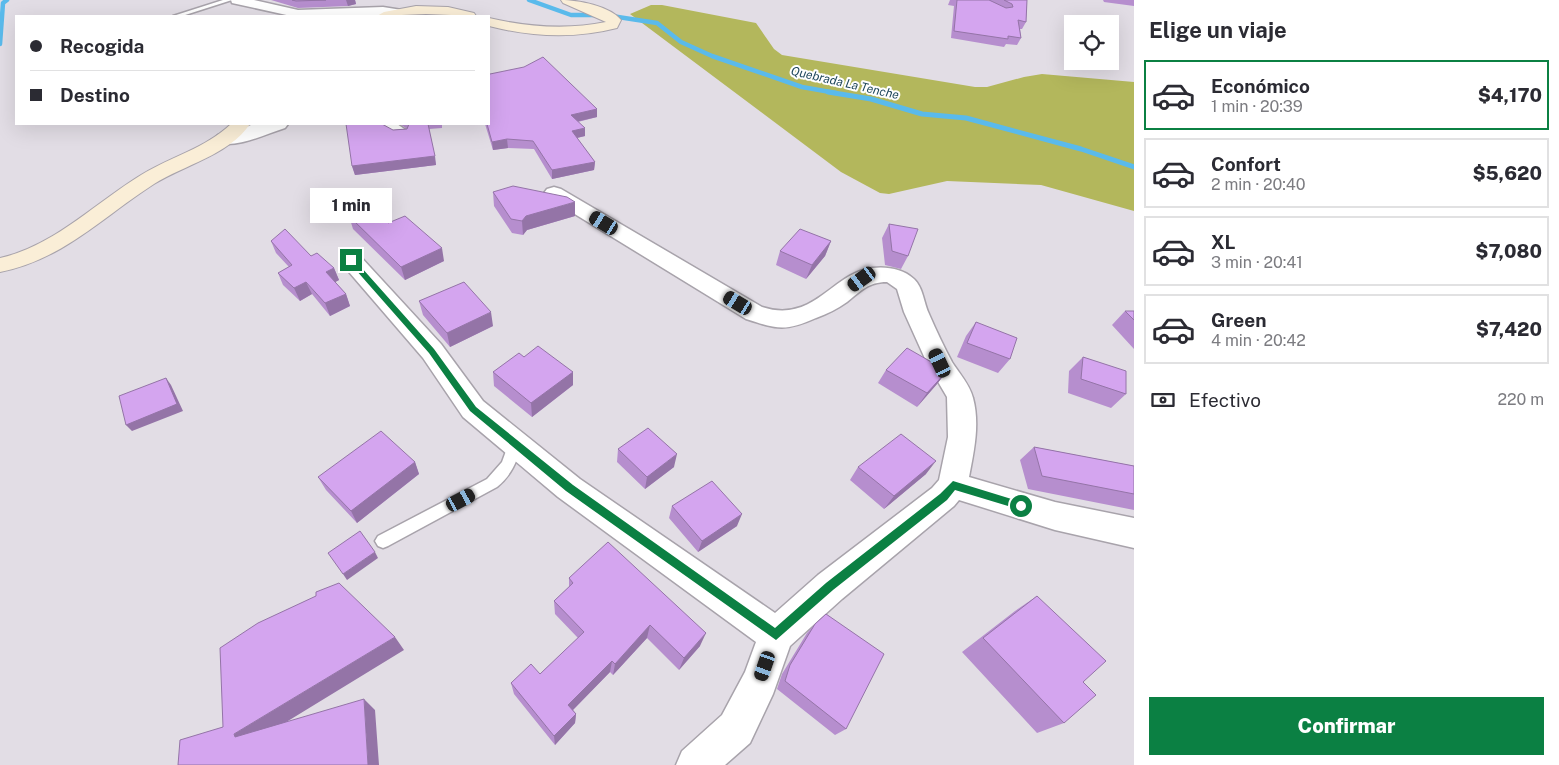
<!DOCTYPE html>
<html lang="es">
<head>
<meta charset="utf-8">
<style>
  :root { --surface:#fff; --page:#f7f7f7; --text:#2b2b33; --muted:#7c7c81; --line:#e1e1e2; --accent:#0b8043 }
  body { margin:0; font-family:"Public Sans",sans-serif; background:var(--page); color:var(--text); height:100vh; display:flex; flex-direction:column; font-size:19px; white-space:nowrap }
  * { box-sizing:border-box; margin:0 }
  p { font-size:16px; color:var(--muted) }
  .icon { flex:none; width:28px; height:28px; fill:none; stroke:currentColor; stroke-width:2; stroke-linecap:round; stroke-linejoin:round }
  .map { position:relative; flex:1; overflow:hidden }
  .sheet { display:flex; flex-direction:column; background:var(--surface); width:425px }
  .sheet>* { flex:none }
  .guide { position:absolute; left:15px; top:15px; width:475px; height:110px; border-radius:0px; box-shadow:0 5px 20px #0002; display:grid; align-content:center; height:110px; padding:0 15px; background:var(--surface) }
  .fabs { position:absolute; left:1064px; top:15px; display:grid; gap:10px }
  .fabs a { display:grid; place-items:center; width:55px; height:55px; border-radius:0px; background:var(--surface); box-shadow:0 5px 20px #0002; font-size:25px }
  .end { position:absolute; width:22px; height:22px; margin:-11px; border:6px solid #0b8043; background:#fff; box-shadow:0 0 0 2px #fff }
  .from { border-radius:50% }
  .bubble { position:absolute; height:35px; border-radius:0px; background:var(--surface); box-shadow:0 5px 20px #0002; font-size:16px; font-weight:800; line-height:35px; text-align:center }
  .car { position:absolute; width:15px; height:30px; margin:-15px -8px; border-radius:6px; box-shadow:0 0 4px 1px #0007; background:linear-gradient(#222 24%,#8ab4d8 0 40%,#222 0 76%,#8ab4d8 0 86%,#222 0) }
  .guide b { display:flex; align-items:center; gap:18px; height:48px; font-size:19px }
  .guide b+b { border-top:1px solid var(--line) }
  .guide i { width:12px; height:12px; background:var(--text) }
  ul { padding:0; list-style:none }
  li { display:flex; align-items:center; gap:15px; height:70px; margin:0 10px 8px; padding:0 5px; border:2px solid var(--line); border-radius:0px }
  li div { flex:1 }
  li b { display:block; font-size:19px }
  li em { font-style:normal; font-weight:800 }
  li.active { border-color:var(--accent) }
  li>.icon { width:45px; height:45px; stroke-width:1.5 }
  h2 { padding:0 15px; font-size:22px; line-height:60px }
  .pay { display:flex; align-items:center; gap:12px; height:55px; padding:0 15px; font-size:19px }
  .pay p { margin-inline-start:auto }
  .cta { display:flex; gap:10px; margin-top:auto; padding:10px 15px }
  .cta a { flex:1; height:58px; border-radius:0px; background:var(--accent); color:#fff; font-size:20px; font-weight:800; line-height:58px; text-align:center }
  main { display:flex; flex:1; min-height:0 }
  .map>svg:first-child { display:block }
  .forest { fill:#b3b75c }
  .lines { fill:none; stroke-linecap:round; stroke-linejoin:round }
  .stream-far1 { stroke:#5abaeb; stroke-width:4.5 }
  .stream { stroke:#5abaeb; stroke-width:5 }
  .lane-casing { stroke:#a8a3ab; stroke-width:3 }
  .street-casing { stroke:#a8a3ab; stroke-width:3 }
  .secondary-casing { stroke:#a8a3ab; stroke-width:2 }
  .lane { fill:#fff; fill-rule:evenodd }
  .street { fill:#fff; fill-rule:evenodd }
  .secondary { fill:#faeed7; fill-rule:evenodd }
  .wall { fill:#b68ece }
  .shaded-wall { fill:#9474a7 }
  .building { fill:#d4a5ef; stroke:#9474a7 }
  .route { fill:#0b8043 }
  .labels { text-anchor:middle; stroke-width:4; stroke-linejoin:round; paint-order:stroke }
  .far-water-label { font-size:12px; font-style:italic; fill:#1e465b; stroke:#fff }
</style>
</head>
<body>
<main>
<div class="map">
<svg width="1134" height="765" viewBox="0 0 1134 765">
  <rect width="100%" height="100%" fill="#e2dde5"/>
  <!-- forest -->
  <path class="forest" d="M651 5H662L756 23 774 49 782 55 975 87H987L1024 77 1042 74 1134 82V211L1041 185 947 181 889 194 880 193 841 172 630 14Z"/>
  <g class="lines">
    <!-- stream-far1 -->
    <path class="stream-far1" d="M529 0 571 15H605L657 23 681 42 712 56 802 87 836 93
      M0 44 3 3 7 0"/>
    <!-- stream -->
    <path class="stream" d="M828 92 871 99 922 114 966 118 1081 149 1134 167"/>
    <defs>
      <path id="lane" d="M223 0H232L182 16H173Z
        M253 124H263L237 137 230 135Z
        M515 438 520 440 522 444C517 461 511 476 497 487L388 546 383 548 378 546 375 541 378 536 487 479 502 462 510 440Z"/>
      <path id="street" d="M231 0H254L298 10 383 7 402 10 404 13 400 16H291L232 3Z
        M262 124H288L285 128C265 134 239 148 218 143L215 139 218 135 237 132Z
        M371 124H397L410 133 407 137 401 138 395 137 382 129 374 128Z
        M554 187 561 189 762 307C814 324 832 273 872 268 887 266 903 269 914 279 923 287 924 304 929 314 936 330 944 347 952 362 959 373 970 385 973 398 980 424 974 451 969 477L1055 502 1134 518V548L1055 530 959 500 954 506 842 599 790 646 773 694 750 743 725 765H676L682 751 722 715 745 672 756 642 558 497 463 417 423 358 343 265 340 260 343 255 351 253 359 255 441 344 483 401 580 479 775 613 818 575 932 488 939 480 948 437 947 397 927 363 904 312 897 289 887 282C868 282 861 291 847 302 837 309 827 314 816 318 785 332 777 329 746 319L547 197 544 193 547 189Z"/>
      <path id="secondary" d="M561 0C578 0 610 6 621 20L617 28C574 39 532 37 489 26V18C528 27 567 30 606 22L563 3Z
        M416 6 448 7 474 13 476 16 426 14 377 16 384 12Z
        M231 124H250C229 155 184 165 154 184 101 218 64 259 0 272V258C54 246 95 203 141 175 170 157 206 148 231 124Z"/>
    </defs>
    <!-- lane casing -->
    <use href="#lane" class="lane-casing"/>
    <!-- street casing -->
    <use href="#street" class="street-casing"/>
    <!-- secondary casing -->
    <use href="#secondary" class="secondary-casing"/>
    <!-- lane -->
    <use href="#lane" class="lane"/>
    <!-- street -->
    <use href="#street" class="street"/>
    <!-- secondary -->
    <use href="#secondary" class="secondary"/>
  </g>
  <!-- wall -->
  <path class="wall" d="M271 0H355L356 4 348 6 298 8Z
    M950 0H1027L1026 22 1022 29H1020L1021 38 1017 45 1006 44 1004 47 951 38 954 6 948 5Z
    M1103 0H1134V6L1104 2Z
    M490 74 597 109V117L578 122 585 136 577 138 595 162 594 170 552 179 534 149 508 148 493 150 485 124H489Z
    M400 124H442V128L429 129 436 165 355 175 352 166 393 130 407 129Z
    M493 192 575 216 527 230 523 235 512 233 494 206Z
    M349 216 388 223 444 261 405 280 353 229Z
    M889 224 908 256 901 269 885 265 882 238Z
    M271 241 311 256 334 268 339 280 335 282 346 294 350 306 330 316 312 294 300 301 283 285 278 273 289 267 276 253Z
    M831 241 825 256 806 279 776 265 780 251Z
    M419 301 493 326 450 347 423 315Z
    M1125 311H1134V349L1112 325Z
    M976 322 1010 359 998 373 957 357 966 336Z
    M524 357 573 372V385L532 417 494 386 493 372Z
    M1083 357 1126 394 1111 408 1068 393 1069 371Z
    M886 370 947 371 937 384 917 407 878 383Z
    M1034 447 1134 466V510L1028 489 1020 460Z
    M618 449 674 467 645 489 617 462Z
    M415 462 419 474 357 523 326 490 318 477Z
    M858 467 926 474 884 509 850 480Z
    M672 506 737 526 698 552 669 518Z
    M569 578 700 646 679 670 647 638 613 675 610 672 573 710 576 714 575 723 555 745 514 694 511 683 540 674 578 638 555 614 554 601 569 587Z
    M1037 596 1083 682 1064 723 1037 733 962 652 1015 611Z
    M815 624 846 729 835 735 777 689 782 674 807 633Z"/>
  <!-- shaded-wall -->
  <path class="shaded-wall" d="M346 0H355L356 4 348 6Z
    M597 109V117L571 123V115Z
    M585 128V136L572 139V131Z
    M507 139 508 148 493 150 492 142Z
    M435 156 436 165 355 175 352 166Z
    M595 162 594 170 552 179V170Z
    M575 202V216L527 230 523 235 522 221 526 216Z
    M831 241 825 256 806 279 812 265Z
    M442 248 444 261 405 280 401 267Z
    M334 268 339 280 330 285 326 272Z
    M306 282 312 294 300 301 294 288Z
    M346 294 350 306 330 316 325 303Z
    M491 312 493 326 450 347 447 333Z
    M947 371 937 384 917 407 927 393Z
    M573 372V385L532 417 531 403Z
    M166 378 171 385 183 411 132 431 126 425Z
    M677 454 674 467 645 489 647 477Z
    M936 461 926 474 884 509 894 496Z
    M415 462 419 474 357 523 351 511Z
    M742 514 737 526 698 552 702 541Z
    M375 552 378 558 347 580 343 574Z
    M650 625 647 638 613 675 615 664Z
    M706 633 700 646 679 670 684 658Z
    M395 637 404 650 252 743 235 737 234 734Z
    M612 661 610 672 568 715V705Z
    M364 699 375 710 379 765H368Z
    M576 714 575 723 555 745 554 736Z"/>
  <!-- building -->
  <path class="building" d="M292 0H326L296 1Z
    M957 0H989L1006 8 1013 7 1012 4 1004 0H1027L1026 22 1018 20 1021 38 1008 36V39L954 31Z
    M543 57 597 109 571 115 585 128 572 131 595 162 552 170 533 141 507 139 492 142 487 124H489V73L490 74 524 67Z
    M346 124H382L393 130 407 129 409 124H428L435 156 352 166Z
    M513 186 567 197 575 202 526 216 522 221 511 219 493 192Z
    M373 207 388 223 405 216 442 248 401 267 349 216Z
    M889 224 918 229 908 256 892 251Z
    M285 229 311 256 317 253 334 268 326 272 346 294 325 303 306 282 294 288 278 273 292 265 271 241Z
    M800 229 831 241 812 265 780 251Z
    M464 282 491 312 447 333 419 301Z
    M1125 311H1134V320Z
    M976 322 1017 338 1010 359 967 343Z
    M538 346 573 372 531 403 493 372 519 353 524 357Z
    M907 348 947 371 927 393 886 370Z
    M1083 357 1126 371V394L1081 379Z
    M166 378 177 404 126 425 119 396Z
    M648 428 677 454 647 477 618 449Z
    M381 431 415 462 351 511 318 477Z
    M901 434 936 461 894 496 858 467Z
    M1034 447 1134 466V494L1042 476Z
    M712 481 742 514 702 541 672 506Z
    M360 531 375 552 343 574 328 553Z
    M608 542 706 633 684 658 650 625 615 664 612 661 568 705 576 714 554 736 511 683 531 664 540 674 584 632 554 601 573 583 569 578Z
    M339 583 395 637 234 734 235 737 364 699 368 765H178L180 740 223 727 220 648 258 623 316 596V592Z
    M1037 596 1106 661 1083 682 1096 695 1064 723 983 638Z
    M826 614 884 654 846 729 785 681 790 665 815 624Z"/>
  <!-- route -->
  <path class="route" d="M348 258H353L434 349 476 407 573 485 775 628 826 583 940 494 953 481 1021 502 1026 506 1021 510 955 490 947 500 833 590 776 640 566 491 470 411 429 353 348 261Z"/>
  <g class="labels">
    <!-- far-water labels -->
    <g class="far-water-label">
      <text transform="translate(845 83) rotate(13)" y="4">Quebrada La Tenche</text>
    </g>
  </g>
</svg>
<div class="fabs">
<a><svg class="icon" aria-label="locate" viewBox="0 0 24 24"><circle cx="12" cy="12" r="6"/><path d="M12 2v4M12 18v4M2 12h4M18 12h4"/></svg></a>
</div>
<i class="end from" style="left:1021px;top:506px"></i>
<i class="end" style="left:351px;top:260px"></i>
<div class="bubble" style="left:310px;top:188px;width:82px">1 min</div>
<i class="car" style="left:604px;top:223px;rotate:301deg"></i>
<i class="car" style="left:862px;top:279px;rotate:234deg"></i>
<i class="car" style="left:738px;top:303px;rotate:301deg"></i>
<i class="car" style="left:940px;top:363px;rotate:335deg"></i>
<i class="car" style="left:461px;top:500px;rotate:62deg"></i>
<i class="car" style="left:765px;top:666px;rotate:199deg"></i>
<div class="guide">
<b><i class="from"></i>Recogida</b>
<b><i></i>Destino</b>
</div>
</div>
<section class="sheet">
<h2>Elige un viaje</h2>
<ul>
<li class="active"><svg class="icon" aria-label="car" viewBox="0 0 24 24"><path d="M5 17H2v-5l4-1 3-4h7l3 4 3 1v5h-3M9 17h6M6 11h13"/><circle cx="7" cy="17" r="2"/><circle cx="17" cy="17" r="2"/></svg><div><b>Económico</b><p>1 min · 20:39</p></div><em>$4,170</em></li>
<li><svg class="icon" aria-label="car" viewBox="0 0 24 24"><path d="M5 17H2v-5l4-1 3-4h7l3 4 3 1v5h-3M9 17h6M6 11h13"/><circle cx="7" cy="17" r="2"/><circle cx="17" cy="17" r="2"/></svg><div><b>Confort</b><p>2 min · 20:40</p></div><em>$5,620</em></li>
<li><svg class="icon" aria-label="car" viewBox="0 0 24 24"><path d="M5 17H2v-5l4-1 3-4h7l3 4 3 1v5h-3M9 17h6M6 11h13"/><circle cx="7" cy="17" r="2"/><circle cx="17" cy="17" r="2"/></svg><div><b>XL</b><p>3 min · 20:41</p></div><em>$7,080</em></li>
<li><svg class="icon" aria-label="car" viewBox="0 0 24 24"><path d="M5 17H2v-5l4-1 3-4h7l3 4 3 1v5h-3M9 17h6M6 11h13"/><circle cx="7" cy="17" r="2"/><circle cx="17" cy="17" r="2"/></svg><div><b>Green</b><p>4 min · 20:42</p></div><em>$7,420</em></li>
</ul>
<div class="pay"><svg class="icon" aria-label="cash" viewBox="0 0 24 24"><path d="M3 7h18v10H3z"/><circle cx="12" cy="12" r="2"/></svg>Efectivo<p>220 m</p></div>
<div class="cta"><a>Confirmar</a></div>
</section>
</main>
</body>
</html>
